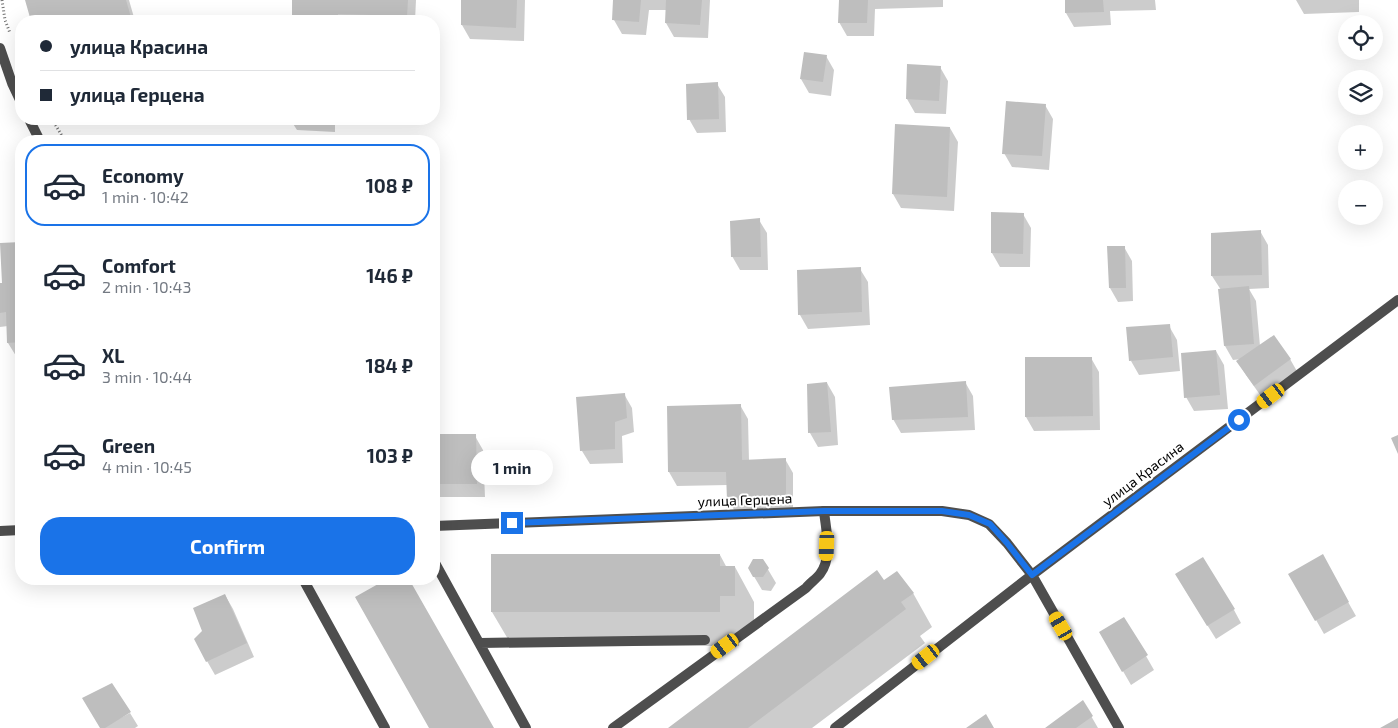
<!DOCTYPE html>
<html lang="en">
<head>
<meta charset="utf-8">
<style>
  :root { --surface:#fff; --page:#f6f6f7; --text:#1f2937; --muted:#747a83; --line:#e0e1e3; --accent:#1a73e8 }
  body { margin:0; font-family:"Exo 2",sans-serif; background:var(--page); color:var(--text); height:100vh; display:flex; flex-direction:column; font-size:19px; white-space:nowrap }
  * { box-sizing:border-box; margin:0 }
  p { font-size:16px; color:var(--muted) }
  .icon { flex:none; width:28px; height:28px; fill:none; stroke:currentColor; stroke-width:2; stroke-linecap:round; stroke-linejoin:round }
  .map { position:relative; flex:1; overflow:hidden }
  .drawer { position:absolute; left:15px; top:135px; width:425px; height:450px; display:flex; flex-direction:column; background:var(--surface); border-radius:20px; box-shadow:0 5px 20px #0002 }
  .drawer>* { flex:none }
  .guide { position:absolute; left:15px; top:15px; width:425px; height:110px; border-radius:20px; box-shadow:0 5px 20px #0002; display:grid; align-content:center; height:110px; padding:0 25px; background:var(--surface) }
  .buttons { position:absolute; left:1338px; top:15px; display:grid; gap:10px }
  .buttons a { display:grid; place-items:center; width:45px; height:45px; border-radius:50%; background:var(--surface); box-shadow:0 5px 20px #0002; font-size:25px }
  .end { position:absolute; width:22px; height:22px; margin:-11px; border:6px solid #1a73e8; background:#fff; box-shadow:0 0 0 2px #fff }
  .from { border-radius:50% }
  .bubble { position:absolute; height:35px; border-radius:18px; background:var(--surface); box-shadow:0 5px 20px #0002; font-size:16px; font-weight:700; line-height:35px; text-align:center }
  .car { position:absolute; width:15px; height:30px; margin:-15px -8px; border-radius:6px; box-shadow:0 0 4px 1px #0007; background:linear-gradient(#f5c518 24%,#345 0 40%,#f5c518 0 76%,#345 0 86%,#f5c518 0) }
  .guide b { display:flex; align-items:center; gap:18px; height:48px; font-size:19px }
  .guide b+b { border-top:1px solid var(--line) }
  .guide i { width:12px; height:12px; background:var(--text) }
  ul { padding:9px 0 0; list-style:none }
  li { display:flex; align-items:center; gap:15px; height:82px; margin:0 10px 8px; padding:0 15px; border:2px solid transparent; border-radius:20px }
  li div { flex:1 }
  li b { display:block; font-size:19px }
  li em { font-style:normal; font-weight:700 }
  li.selected { border-color:var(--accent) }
  li>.icon { width:45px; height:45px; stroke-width:1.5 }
  .cta { display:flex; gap:10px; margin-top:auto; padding:10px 25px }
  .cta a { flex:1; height:58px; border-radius:20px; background:var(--accent); color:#fff; font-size:20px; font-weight:700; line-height:58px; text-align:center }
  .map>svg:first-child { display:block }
  .shadow { fill:#0003 }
  .building { fill:#bebebe }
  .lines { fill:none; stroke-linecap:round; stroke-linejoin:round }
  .path { stroke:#707070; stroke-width:3; stroke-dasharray:1 2.5; stroke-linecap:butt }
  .service { stroke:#4e4e4e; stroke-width:10 }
  .minor { stroke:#4e4e4e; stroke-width:10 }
  .tertiary { stroke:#4e4e4e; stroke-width:10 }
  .route { stroke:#1a73e8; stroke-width:6 }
  .labels { text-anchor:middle; stroke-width:4; stroke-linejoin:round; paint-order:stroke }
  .street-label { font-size:14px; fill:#000; stroke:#fff }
</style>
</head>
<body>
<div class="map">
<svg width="1398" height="728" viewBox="0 0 1398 728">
  <rect width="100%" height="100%" fill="#fff"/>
  <!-- shadow -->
  <path class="shadow" d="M26 0H129L135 21H32Z
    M294 0H416L415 21H294Z
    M462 0H525L524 41 470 39 462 25Z
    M614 0H710L708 38 674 37 666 23 667 10H649L646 35 622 34 614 20Z
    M840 0H943V7L875 9 874 36H847L839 22Z
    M1066 0H1155L1156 10 1110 11 1111 25 1074 27 1066 13Z
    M1296 0H1359V12L1304 14Z
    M805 53 826 56 834 70 831 96 809 93 801 79Z
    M940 67 948 81 946 114 915 113 907 99Z
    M717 84 725 97 726 132 697 133 689 119Z
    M1045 105 1053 119 1049 170 1012 167 1004 153Z
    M290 119H335V132L297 130Z
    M897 125 950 128 958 142 954 211 901 208 893 194Z
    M1023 214 1031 228 1030 267H1000L992 253Z
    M759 220 767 233 768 270H740L732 256Z
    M1260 231 1268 245 1269 288 1249 289 1256 301 1260 346 1290 359 1298 373 1263 399 1246 375 1238 362 1242 359 1233 360 1225 346 1221 290 1212 276Z
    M21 243V356H16L8 343V326L0 327V285L4 284 1 244Z
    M1124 247 1132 261 1133 301 1118 302 1110 288Z
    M860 269 868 282 870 325 808 329 800 315 799 272Z
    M1169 326 1177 340 1180 371 1139 375 1131 361Z
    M1216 351 1224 365 1228 409 1194 411 1186 397Z
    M1026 358H1091L1099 372 1100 430 1034 431 1026 417Z
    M965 382 973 396 975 430 901 433 893 419Z
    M827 383 835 397 838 445 818 447 810 433 808 385Z
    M434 384 438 391V410H434Z
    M624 394 632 408 634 432 622 436 623 463 590 464 582 451Z
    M740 405 748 419 749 461 785 459 793 473V513L737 515 729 501 728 485 677 486 669 472 668 407Z
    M434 436H475L483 450 485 497H434Z
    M720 555 727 568 735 567 754 602V630H739V646H512L492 612Z
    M1322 556 1356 616 1324 634 1290 574Z
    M763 561 776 583 771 591 762 590 749 568Z
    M884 582 913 593 932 627 920 636 925 643 812 728H670Z
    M1184 588 1234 610 1241 623 1216 639Z
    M225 595 233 609 254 657 215 675 207 661 204 631Z
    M1101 633 1146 656 1154 670 1131 685Z
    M1083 702 1098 728H1047Z
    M130 713 138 726 135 728H101Z"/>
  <!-- building -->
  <path class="building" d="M25 0H126L132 21H75L74 18 64 21H31Z
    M292 0H408L407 16 338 14V21H292Z
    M461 0H517L516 28 461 25Z
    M613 0H641L639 22 612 20Z
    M666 0H702L700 25 665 23Z
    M839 0H868L867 23H838Z
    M1065 0H1103L1104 12 1065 13Z
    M804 52 827 55 823 82 800 79Z
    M907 64 941 66 939 101 906 99Z
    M718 82 719 119 687 120 686 84Z
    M1006 101 1046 104 1042 156 1002 154Z
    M895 124 950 127 947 197 892 194Z
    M991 212 1024 213 1023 254 991 253Z
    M760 218 761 257H731L730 221Z
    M1261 230 1262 275 1211 276V233Z
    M21 242V342L7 343 6 312 0 313V283H2L0 243Z
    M1107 246H1125L1126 288H1109Z
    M861 267 862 312 798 315 797 270Z
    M1249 286 1254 344 1224 346 1218 289Z
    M1170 324 1173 357 1129 361 1126 327Z
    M1274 335 1291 359 1254 386 1236 361Z
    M1216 350 1220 395 1184 398 1181 353Z
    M1025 357H1092L1093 416 1025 417Z
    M966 381 968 417 892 420 889 387Z
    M827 382 831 432 808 433 807 384Z
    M625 393 627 418 615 422V449L580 451 576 397Z
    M741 404 742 460 786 458V499L727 501 726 472H668L667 406Z
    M434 434H476L477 484H434Z
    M1398 435V454L1391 438Z
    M491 554H720V566H735V596H720V612H491Z
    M1323 554 1349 602 1315 621 1288 574Z
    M1203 557 1235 609 1207 626 1175 574Z
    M753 559H763L769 568 763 577H753L748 568Z
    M877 570 884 580 897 571 914 593 901 602 906 609 748 728H668Z
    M387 579H409L494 728H429L355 597Z
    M225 594 247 643 206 662 194 639 202 631 193 608Z
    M1124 617 1148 655 1122 672 1099 632Z
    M112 683 131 712 105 728H100L82 698Z
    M1083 700 1093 716 1076 728H1045Z
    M986 714 994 728H966Z
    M1398 718V728H1380Z"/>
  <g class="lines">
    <!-- path -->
    <path class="path" d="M2 0 5 20 10 33
      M52 119 65 141"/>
    <!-- service -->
    <path class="service" d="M434 557 435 563 526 728
      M480 643 705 640
      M613 728 806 588C810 583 816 579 820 574 833 557 826 531 824 511"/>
    <!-- minor -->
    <path class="minor" d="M434 526 824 511H942L969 515 989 524 1007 543 1032 575 1119 728
      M0 531 21 530
      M835 728 1032 575 1398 300"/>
    <!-- tertiary -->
    <path class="tertiary" d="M0 48 12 83 21 102
      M29 119 40 141
      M303 579 385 728"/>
  </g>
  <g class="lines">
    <!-- route -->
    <path class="route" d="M512 523 824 511H942L969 515 990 524 1007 543 1032 575 1239 420"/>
  </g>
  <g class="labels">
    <!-- street labels -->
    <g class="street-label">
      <text transform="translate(1143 474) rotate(-37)" y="5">улица Красина</text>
      <text transform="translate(745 500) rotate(-2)" y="5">улица Герцена</text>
    </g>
  </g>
</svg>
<div class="buttons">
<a><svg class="icon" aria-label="locate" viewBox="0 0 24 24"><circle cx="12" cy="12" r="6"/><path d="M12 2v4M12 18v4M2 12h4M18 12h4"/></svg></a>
<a><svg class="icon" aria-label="layers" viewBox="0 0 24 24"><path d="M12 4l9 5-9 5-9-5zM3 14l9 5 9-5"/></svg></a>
<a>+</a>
<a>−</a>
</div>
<i class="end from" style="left:1239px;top:420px"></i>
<i class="end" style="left:512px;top:523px"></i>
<div class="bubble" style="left:471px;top:450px;width:82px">1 min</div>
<i class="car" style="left:1271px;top:396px;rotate:233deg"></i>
<i class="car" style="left:827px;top:546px;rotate:182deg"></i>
<i class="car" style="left:1061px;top:626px;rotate:330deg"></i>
<i class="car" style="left:725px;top:646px;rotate:234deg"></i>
<i class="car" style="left:926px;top:657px;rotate:232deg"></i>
<div class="guide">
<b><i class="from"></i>улица Красина</b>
<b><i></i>улица Герцена</b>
</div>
<section class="drawer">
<ul>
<li class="selected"><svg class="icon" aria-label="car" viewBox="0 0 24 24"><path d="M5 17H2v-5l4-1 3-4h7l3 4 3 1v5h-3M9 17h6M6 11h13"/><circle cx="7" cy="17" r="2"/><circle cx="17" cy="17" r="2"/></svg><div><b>Economy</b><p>1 min · 10:42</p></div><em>108 ₽</em></li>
<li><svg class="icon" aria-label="car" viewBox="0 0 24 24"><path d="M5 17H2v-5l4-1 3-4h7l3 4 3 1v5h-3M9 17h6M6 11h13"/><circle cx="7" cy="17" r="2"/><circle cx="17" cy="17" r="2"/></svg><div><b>Comfort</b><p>2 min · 10:43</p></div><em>146 ₽</em></li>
<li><svg class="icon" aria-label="car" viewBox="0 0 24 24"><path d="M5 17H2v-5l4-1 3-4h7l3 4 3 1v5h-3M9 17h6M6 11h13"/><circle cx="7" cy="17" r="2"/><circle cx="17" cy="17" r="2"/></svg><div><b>XL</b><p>3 min · 10:44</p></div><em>184 ₽</em></li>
<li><svg class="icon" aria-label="car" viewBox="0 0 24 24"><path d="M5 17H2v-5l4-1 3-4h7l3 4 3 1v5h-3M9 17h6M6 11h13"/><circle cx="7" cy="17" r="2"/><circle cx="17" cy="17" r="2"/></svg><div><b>Green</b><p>4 min · 10:45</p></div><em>103 ₽</em></li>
</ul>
<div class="cta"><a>Confirm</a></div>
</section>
</div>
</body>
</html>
